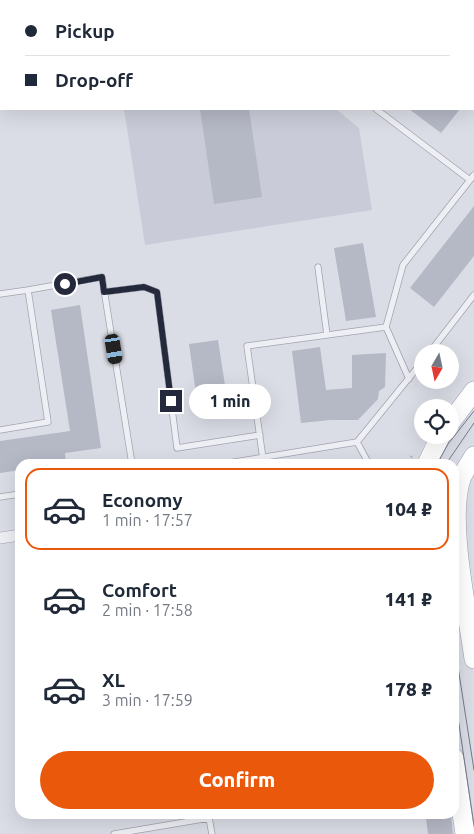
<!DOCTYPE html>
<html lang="en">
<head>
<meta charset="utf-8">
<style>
  :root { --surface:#fff; --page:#f2f2f3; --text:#1f2937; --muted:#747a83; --line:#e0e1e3; --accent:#ea580c }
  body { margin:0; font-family:Ubuntu,sans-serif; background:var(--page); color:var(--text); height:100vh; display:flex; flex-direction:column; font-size:19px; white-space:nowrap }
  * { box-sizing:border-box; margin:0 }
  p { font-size:16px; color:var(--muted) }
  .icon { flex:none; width:28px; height:28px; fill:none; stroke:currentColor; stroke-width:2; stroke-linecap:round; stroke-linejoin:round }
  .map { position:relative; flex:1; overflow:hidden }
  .drawer { position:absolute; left:15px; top:459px; width:444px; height:360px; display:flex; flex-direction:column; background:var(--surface); border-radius:15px; box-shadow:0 5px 20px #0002 }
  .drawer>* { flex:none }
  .guide { position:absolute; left:0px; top:0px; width:475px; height:110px; box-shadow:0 5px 20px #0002; display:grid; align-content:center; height:110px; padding:0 25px; background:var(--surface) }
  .needle { width:32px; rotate:189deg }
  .fabs { position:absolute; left:414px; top:344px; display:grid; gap:10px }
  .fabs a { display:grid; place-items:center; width:45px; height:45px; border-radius:50%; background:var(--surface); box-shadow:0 5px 20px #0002; font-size:25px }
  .end { position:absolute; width:22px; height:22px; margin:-11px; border:6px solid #25293c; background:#fff; box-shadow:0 0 0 2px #fff }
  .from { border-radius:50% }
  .bubble { position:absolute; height:35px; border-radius:18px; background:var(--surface); box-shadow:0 5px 20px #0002; font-size:16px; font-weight:800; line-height:35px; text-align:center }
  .car { position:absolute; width:15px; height:30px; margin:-15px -8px; border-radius:6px; box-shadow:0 0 4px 1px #0007; background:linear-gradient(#222 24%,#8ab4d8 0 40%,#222 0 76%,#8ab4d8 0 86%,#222 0) }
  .guide b { display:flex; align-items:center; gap:18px; height:48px; font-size:19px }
  .guide b+b { border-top:1px solid var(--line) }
  .guide i { width:12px; height:12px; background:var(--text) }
  ul { padding:9px 0 0; list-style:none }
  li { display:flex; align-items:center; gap:15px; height:82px; margin:0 10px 8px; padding:0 15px; border:2px solid transparent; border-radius:15px }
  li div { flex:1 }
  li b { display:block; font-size:19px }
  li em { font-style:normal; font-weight:800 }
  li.current { border-color:var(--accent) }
  li>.icon { width:45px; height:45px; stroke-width:1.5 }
  .cta { display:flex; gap:10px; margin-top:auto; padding:10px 25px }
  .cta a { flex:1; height:58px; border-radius:30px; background:var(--accent); color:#fff; font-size:20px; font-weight:800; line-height:58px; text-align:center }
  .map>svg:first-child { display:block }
  .built { fill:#c9ccd8 }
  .building { fill:#b5b8c5 }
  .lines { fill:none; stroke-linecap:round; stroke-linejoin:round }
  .lane-casing { stroke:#a1a3b0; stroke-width:7 }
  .street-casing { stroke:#a1a3b0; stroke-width:12 }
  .primary-casing { stroke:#9b9fb1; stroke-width:20 }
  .path { stroke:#b6b8c0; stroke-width:2.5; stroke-dasharray:4 4; stroke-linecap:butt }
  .lane { stroke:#eeeff4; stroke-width:5.5 }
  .street { stroke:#eeeff4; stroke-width:11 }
  .primary { stroke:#fff; stroke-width:19 }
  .tram { stroke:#75798f; stroke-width:1 }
  .route { stroke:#25293c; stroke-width:6 }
</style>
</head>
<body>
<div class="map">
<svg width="474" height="834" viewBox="0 0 474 834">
  <rect width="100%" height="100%" fill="#dbdde6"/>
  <!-- built -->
  <path class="built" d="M107 0H200L202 1H107Z
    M124 109H336L359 128 372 210 145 245Z"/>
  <!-- building -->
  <path class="building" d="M200 109H249L262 197 214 204Z
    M409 109H460L441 133Z
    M474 206V256L434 307 410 288Z
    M363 243 376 317 346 321 334 248Z
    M80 305 101 448 65 453 66 463 20 464V470L0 473V441L70 431 51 310Z
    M218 340 229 411 199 415 189 344Z
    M320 347 326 390 352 388V355L386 353 385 387 379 391 378 399 358 420H330L301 423 292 351Z
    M451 815 453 834H428L426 818Z"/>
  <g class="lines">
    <defs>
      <path id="lane" d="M234 0 236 1
        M353 0 355 1
        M345 1 346 0
        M389 1V0
        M376 109 470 180
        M318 267 327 335
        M104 292 144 287 157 292 177 448 260 435
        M0 294 28 290
        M386 327 403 265 474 175
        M430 352 474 295
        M0 430 48 422 28 290 102 277 132 464
        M263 459 247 346 386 327 409 379
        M222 464 357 442
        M369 464 357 442 422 362
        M0 497 20 494
        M114 834 209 818 212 834"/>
      <path id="street" d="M0 538 20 535"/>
      <path id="primary" d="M450 423 474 391
        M474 456C470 463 464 471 461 479 447 522 468 613 474 659
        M427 464 441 435
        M454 758 465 834"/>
    </defs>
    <!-- lane casing -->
    <use href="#lane" class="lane-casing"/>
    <!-- street casing -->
    <use href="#street" class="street-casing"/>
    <!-- primary casing -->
    <use href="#primary" class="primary-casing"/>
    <!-- path -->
    <path class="path" d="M406 464 412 456"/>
    <!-- lane -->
    <use href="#lane" class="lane"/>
    <!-- street -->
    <use href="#street" class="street"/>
    <!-- primary -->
    <use href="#primary" class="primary"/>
    <!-- tram -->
    <path class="tram" d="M437 464 448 444 474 411
      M446 464 474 423
      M454 641 474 770
      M454 691 474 825"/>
  </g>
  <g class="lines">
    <!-- route -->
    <path class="route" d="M65 284 102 277 104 292 144 287 157 292 171 401"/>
  </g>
</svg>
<div class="fabs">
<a><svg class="needle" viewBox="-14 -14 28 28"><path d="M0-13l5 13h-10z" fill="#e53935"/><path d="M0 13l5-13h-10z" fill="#747a83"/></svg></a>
<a><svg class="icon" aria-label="locate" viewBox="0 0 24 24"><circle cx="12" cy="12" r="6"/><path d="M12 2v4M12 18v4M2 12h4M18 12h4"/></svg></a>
</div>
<i class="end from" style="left:65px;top:284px"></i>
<i class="end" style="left:171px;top:401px"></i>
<div class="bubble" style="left:189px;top:384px;width:82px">1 min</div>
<i class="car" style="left:114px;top:349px;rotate:171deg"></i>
<div class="guide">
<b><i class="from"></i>Pickup</b>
<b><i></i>Drop-off</b>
</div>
<section class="drawer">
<ul>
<li class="current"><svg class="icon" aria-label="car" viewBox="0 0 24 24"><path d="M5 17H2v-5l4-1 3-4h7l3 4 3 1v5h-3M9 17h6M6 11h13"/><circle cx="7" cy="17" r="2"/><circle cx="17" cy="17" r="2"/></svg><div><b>Economy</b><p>1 min · 17:57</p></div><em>104 ₽</em></li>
<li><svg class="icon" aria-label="car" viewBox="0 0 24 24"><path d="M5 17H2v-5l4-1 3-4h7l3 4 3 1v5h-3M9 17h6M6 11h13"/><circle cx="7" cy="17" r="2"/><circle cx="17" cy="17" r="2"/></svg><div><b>Comfort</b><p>2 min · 17:58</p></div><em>141 ₽</em></li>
<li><svg class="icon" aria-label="car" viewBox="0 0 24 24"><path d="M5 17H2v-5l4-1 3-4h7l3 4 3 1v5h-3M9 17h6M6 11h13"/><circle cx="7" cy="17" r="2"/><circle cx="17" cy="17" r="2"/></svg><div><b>XL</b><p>3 min · 17:59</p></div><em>178 ₽</em></li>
</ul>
<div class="cta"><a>Confirm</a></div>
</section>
</div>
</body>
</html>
